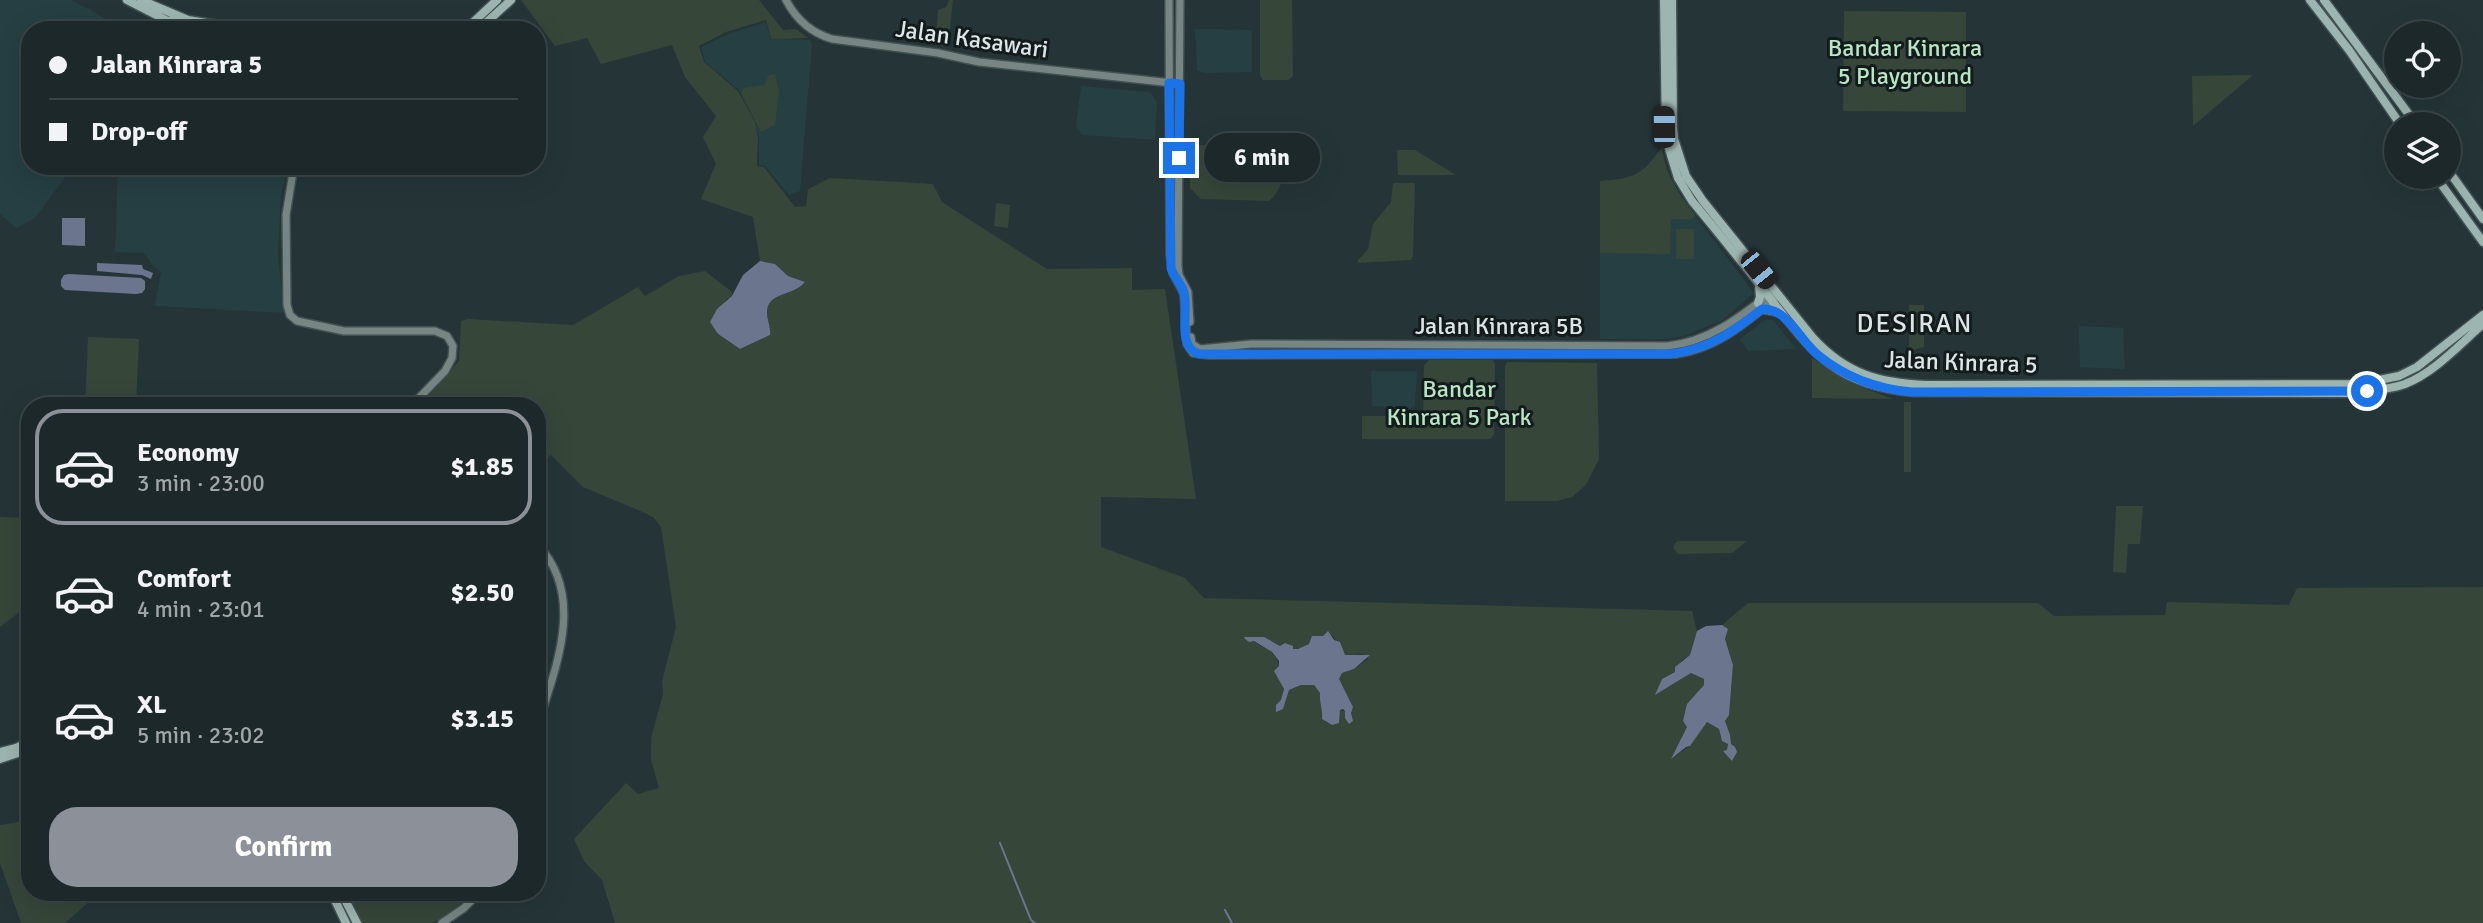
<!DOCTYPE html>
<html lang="en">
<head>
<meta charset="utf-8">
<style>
  :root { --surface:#1c2829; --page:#253031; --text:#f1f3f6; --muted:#a0a6a8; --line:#3a4446; --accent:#8c9099 }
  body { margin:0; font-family:Signika,sans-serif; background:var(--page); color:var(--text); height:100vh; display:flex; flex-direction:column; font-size:26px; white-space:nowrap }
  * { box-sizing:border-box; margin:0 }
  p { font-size:23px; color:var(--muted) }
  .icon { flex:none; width:38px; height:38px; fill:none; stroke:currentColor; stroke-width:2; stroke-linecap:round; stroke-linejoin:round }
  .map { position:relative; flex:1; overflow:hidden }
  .panel { position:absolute; left:21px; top:397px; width:525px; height:504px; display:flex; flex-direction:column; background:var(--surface); border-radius:28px; box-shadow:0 7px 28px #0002,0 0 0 2px var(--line) }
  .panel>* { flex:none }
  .guide { position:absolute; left:21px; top:21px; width:525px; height:154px; border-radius:28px; box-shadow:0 7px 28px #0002,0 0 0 2px var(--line); display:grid; align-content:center; height:154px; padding:0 28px; background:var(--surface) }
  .tools { position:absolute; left:2384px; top:21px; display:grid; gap:14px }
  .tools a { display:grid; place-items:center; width:77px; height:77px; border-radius:50%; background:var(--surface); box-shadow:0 7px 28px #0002,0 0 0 2px var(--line); font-size:35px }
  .end { position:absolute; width:32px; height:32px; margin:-16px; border:9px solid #1a73e8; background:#fff; box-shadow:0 0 0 4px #fff }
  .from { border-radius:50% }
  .bubble { position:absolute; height:49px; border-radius:24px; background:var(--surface); box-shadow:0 7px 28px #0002,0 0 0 2px var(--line); font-size:23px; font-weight:700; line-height:49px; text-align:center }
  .car { position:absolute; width:21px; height:42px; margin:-21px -10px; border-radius:9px; box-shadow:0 0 5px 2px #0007; background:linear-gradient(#222 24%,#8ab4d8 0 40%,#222 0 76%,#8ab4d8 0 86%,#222 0) }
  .guide b { display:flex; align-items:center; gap:24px; height:66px; font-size:26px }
  .guide b+b { border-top:2px solid var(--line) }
  .guide i { width:18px; height:18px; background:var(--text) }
  ul { padding:12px 0 0; list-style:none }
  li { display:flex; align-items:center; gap:21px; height:116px; margin:0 14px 10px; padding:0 14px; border:4px solid transparent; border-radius:28px }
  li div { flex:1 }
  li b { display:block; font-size:26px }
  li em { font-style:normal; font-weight:700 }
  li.on { border-color:var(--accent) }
  li>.icon { width:63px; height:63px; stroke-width:1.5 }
  .action { display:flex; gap:14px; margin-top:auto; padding:14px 28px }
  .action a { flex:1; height:80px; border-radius:28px; background:var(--accent); color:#fff; font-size:28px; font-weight:700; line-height:80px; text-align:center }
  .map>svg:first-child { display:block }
  .built { fill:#263f43 }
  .green { fill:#364639; fill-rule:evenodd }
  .water { fill:#6b758e }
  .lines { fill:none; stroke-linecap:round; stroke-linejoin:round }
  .stream { stroke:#6b758e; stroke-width:2 }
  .tertiary-casing { stroke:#425153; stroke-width:10 }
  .secondary-casing { stroke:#425153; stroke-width:11 }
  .tertiary { stroke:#778682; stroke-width:7 }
  .secondary { stroke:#9db5b0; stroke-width:8 }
  .route { stroke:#1a73e8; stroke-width:9 }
  .labels { text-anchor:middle; stroke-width:6; stroke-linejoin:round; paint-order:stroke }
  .street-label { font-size:24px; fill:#dce6e7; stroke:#141b1c }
  .park-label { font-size:24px; fill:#b7e6c2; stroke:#141b1c }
  .neighbourhood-label { font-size:26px; letter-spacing:2px; fill:#dce6e7; stroke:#141b1c }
</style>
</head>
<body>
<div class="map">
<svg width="2483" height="923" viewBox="0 0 2483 923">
  <rect width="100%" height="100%" fill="#253537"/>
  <!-- built -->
  <path class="built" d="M0 0H72L120 27V30H30V166H74L34 219 16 228 0 214Z
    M766 22 770 39 810 40 812 44 800 191 789 195 765 166 759 165V140L755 122 739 90 705 62 701 47 728 34Z
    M1195 29 1252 30V72L1203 73 1197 70Z
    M1081 86 1150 92 1157 102 1155 140 1082 135 1076 126Z
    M1662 147 1664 166 1683 200 1754 293 1723 320 1684 336 1667 339H1600V181L1632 178 1646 167Z
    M118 166H288L281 195 278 257 284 313 155 306 161 272 152 265 144 253 115 252Z
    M1765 320H1773L1796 349 1748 351 1740 339Z
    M2079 326 2123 328 2125 369 2080 367Z
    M1371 371H1417L1415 405 1411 408 1372 406Z"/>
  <!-- green -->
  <path class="green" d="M521 0H759L783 30 796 29 808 38 771 39 766 20 726 32 699 46 704 62 738 91 755 122 758 140 757 166 764 167 795 207 806 206 808 189 830 178 933 184 942 202 1047 269 1132 268V290L1165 289 1196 499 1101 497V547L1185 578 1204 598 1692 611 1697 631 1690 655 1682 660 1675 672 1662 679 1656 694 1691 673 1704 679V685L1698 693 1687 727 1672 758 1690 746 1707 722 1719 729 1722 741 1728 743 1726 756C1731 742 1730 735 1725 721L1729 715 1733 665 1725 639 1728 629 1722 625 1748 603H2038L2054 616 2165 615 2167 602 2289 605 2297 588 2483 587V923H615L602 880 584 861 574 839 626 783 638 794 659 788 651 760V738L663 694 662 681 676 627 661 527 654 518 645 513 583 487 551 455 537 467V406H420L459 361 461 321 468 319 573 325 638 287 645 296 679 276 705 271 732 292V296L726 300 717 334 740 349 770 335C771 325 765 316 768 306 774 290 794 297 805 282L788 276 775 264 760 261 753 217 701 199 716 164 703 137 716 116 685 77 672 45 601 64 587 38 555 46ZM1332 635 1345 655 1363 654 1368 659 1354 669 1342 673 1339 680 1353 707 1351 713 1340 710 1338 723H1327L1323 719C1323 709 1319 703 1320 693L1314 685H1301L1289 690 1283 708C1284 691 1284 666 1272 653 1267 647 1259 647 1254 641L1255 638C1269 636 1279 649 1294 649 1307 650 1318 636 1332 635Z
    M949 0H953L948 47 931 45V38H936L938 10 946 7Z
    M1260 0H1292L1293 76 1288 80H1263L1260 76Z
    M1844 11 1966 12V112L1843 111Z
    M775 74 779 92 775 125 761 132 741 93 743 88 764 85 769 75Z
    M2253 75 2193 126 2192 76Z
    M1190 145H1290C1285 164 1285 189 1269 201L1201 199 1190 188Z
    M1662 147C1665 174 1679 195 1696 216L1691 220 1671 219 1670 254 1600 253V181C1633 179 1643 175 1662 147Z
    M1397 150H1415L1456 175H1398Z
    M1393 183H1415L1413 256 1411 260 1358 263V260L1368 249 1373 224 1391 202Z
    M996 203 1010 205 1008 228 994 226Z
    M1676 229H1694V259H1676Z
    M1909 305H1924V347L1909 351Z
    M88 337 139 339 136 406H85Z
    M1812 358 1851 383 1893 399 1812 398Z
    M1429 360H1493L1495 364 1494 435 1490 439H1362V416H1423L1424 365Z
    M1507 362 1597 363 1599 459 1586 485 1572 497 1557 501H1505V366Z
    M1904 402H1911V472H1904Z
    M2116 506H2143L2140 544H2128L2126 573 2113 572Z
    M0 517 30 518V604L0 627Z
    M1680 541H1747L1732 553 1678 554 1673 548 1676 542Z
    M30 820V892L99 893 65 923H21L0 863V825Z
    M345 893H472L451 912 433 923H361Z"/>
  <!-- water -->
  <path class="water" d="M62 218H85V246L62 245Z
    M760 261 775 264 788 276 805 282C793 297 768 291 767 312 767 320 771 327 770 335L740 349 718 334 710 322 717 309 732 296 743 275Z
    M97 263 142 265 143 269 153 273 151 279 142 275 97 271Z
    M69 274 141 278 145 281V289L142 293 136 294 65 290 61 286V280L64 275Z
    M1722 625 1728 629 1725 639 1733 665 1729 715 1725 721 1730 735 1731 744 1735 747 1737 752 1732 761 1723 751 1727 750 1728 744 1722 741 1719 729 1707 722 1690 746 1686 747 1671 759 1687 727 1683 721 1687 704 1704 685V679L1691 673 1655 695 1662 679 1675 672V667L1690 655 1697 631 1706 626Z
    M1328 631 1334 640 1340 642 1345 655H1370L1354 669 1342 673 1339 679 1353 707 1351 713 1353 721 1349 724 1345 718V711L1343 709 1340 710 1339 723 1332 725 1322 719C1323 709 1319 703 1320 693L1314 685H1301L1289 690 1283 709 1276 712V705L1281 700 1284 689 1274 671 1279 666V661L1272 652 1254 641 1249 642 1244 638 1245 637H1264L1280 646 1285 643 1293 646V649H1298L1309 644 1312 636H1323Z"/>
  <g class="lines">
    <!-- stream -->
    <path class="stream" d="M1000 843 1031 920 1035 923
      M1225 910 1232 923"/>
    <defs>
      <path id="tertiary" d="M786 0C796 19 812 33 832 39L938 53 979 62 1172 83
        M1169 0 1170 254 1173 273 1184 294 1187 344 1193 353 1209 355 1676 354C1718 348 1746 322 1778 296
        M1180 0 1178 266 1179 275 1188 292 1190 322
        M294 166 286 215 287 305 290 315 297 321 344 331H435L447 336 453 346 452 358 445 371 417 400
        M1191 337 1192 344 1200 349 1251 344 1667 346C1709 342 1740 317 1772 292
        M537 544C587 596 555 669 537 727
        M442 923 464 908 480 892"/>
      <path id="secondary" d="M127 0 166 20 205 30
        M141 0 188 20 250 30
        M1664 0 1666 139 1678 178 1692 201C1717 231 1742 262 1766 293 1812 351 1833 385 1912 392L2351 393C2369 391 2388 390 2405 384 2435 372 2459 345 2483 324
        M1672 0 1673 127 1674 139 1686 176 1703 201 1813 338C1846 374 1879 383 1926 385L2359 384 2399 376 2417 367 2483 315
        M2310 0 2349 50 2400 124
        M2324 0 2416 124
        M465 30 497 0
        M478 30 511 0
        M2448 170 2483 219
        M2436 177 2483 242
        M1758 303 1760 297 1759 285
        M1762 309 1779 312
        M402 406 417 400
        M0 752 16 748 30 741
        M0 759 30 749
        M331 892 346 923
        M341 892 357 923"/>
    </defs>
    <!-- tertiary casing -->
    <use href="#tertiary" class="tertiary-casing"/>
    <!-- secondary casing -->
    <use href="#secondary" class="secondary-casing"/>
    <!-- tertiary -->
    <use href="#tertiary" class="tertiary"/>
    <!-- secondary -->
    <use href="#secondary" class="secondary"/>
  </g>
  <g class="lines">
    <!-- route -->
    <path class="route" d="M1179 158 1180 84 1169 83 1171 268C1174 278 1182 284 1184 293 1189 312 1176 347 1199 354H1670C1708 350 1733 332 1762 309 1788 308 1799 340 1818 355 1846 378 1877 389 1912 392L2367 391"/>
  </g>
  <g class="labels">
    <!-- street labels -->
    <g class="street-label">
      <text transform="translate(972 39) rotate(8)" y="8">Jalan Kasawari</text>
      <text x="1499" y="334">Jalan Kinrara 5B</text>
      <text transform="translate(1961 362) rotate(2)" y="8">Jalan Kinrara 5</text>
    </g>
    <!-- park labels -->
    <g class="park-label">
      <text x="1905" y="56">Bandar Kinrara<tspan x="1905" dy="28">5 Playground</tspan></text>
      <text x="1459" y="397">Bandar<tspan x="1459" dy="28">Kinrara 5 Park</tspan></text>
    </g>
    <!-- neighbourhood labels -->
    <g class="neighbourhood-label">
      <text x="1915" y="332">DESIRAN</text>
    </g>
  </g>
</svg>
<div class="tools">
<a><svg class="icon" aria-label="locate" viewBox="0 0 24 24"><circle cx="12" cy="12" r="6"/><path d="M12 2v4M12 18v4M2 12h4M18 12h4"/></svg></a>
<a><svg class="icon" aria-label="layers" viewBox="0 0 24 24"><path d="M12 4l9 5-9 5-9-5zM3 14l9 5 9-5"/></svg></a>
</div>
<i class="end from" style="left:2367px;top:391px"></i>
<i class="end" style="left:1179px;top:158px"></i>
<div class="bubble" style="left:1204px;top:133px;width:116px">6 min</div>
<i class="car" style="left:1664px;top:127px;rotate:359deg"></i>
<i class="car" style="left:1758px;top:270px;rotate:141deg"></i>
<div class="guide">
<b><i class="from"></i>Jalan Kinrara 5</b>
<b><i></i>Drop-off</b>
</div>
<section class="panel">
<ul>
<li class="on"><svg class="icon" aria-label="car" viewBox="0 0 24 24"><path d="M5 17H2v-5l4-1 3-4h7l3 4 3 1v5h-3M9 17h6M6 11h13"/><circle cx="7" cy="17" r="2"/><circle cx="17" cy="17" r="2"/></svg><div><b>Economy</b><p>3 min · 23:00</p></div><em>$1.85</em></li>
<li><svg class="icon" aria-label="car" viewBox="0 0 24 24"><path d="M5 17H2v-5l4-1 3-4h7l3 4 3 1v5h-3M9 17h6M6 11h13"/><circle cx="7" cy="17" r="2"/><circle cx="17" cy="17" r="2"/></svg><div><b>Comfort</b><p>4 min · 23:01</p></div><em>$2.50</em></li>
<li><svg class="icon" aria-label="car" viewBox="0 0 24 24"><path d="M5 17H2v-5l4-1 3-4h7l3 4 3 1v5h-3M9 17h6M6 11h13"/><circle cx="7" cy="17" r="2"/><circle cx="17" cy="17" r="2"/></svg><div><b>XL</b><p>5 min · 23:02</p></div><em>$3.15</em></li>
</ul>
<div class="action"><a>Confirm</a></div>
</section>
</div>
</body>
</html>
